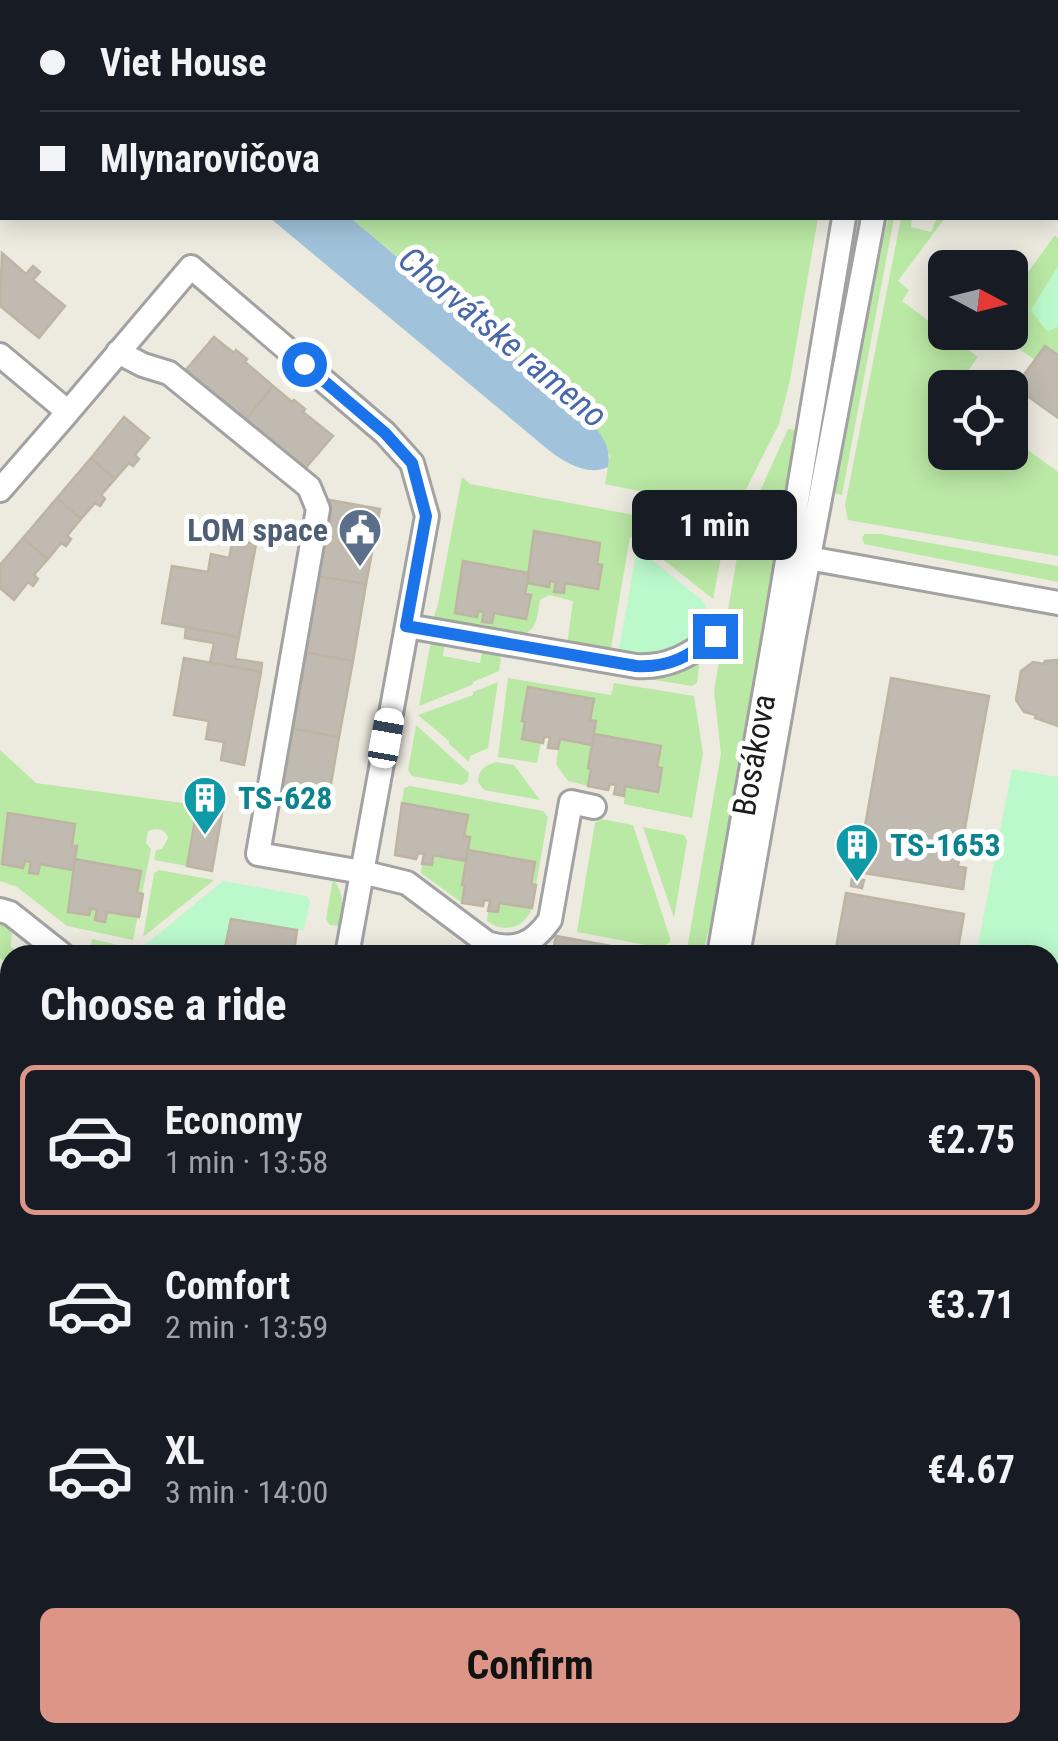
<!DOCTYPE html>
<html lang="en">
<head>
<meta charset="utf-8">
<style>
  :root { --surface:#171b24; --page:#20242c; --text:#f1f3f6; --muted:#9ea1a6; --line:#363941; --accent:#dd9588 }
  body { margin:0; font-family:"Roboto Condensed",sans-serif; background:var(--page); color:var(--text); height:100vh; display:flex; flex-direction:column; font-size:38px; white-space:nowrap }
  * { box-sizing:border-box; margin:0 }
  p { font-size:32px; color:var(--muted) }
  .icon { flex:none; width:55px; height:55px; fill:none; stroke:currentColor; stroke-width:2; stroke-linecap:round; stroke-linejoin:round }
  .map { position:relative; flex:1; overflow:hidden }
  .drawer { position:absolute; left:0px; top:945px; width:1060px; height:798px; display:flex; flex-direction:column; background:var(--surface); border-radius:30px 30px 0 0; box-shadow:0 5px 25px #0003 }
  .drawer>* { flex:none }
  .banner { position:absolute; left:0px; top:0px; width:1060px; height:220px; box-shadow:0 5px 25px #0003; display:grid; align-content:center; height:220px; padding:0 40px; background:var(--surface) }
  .needle { width:65px; rotate:97deg }
  .fabs { position:absolute; left:928px; top:250px; display:grid; gap:20px }
  .fabs a { display:grid; place-items:center; width:100px; height:100px; border-radius:15px; background:var(--surface); box-shadow:0 5px 25px #0003; font-size:50px }
  .end { position:absolute; width:45px; height:45px; margin:-22px; border:12px solid #1a73e8; background:#fff; box-shadow:0 0 0 5px #fff }
  .from { border-radius:50% }
  .bubble { position:absolute; height:70px; border-radius:15px; background:var(--surface); box-shadow:0 5px 25px #0003; font-size:32px; font-weight:700; line-height:70px; text-align:center }
  .car { position:absolute; width:30px; height:60px; margin:-30px -15px; border-radius:12px; box-shadow:0 0 8px 2px #0007; background:linear-gradient(#fff 24%,#345 0 40%,#fff 0 76%,#345 0 86%,#fff 0) }
  .banner b { display:flex; align-items:center; gap:35px; height:95px; font-size:38px }
  .banner b+b { border-top:2px solid var(--line) }
  .banner i { width:25px; height:25px; background:var(--text) }
  ul { padding:0; list-style:none }
  li { display:flex; align-items:center; gap:30px; height:150px; margin:0 20px 15px; padding:0 20px; border:5px solid transparent; border-radius:15px }
  li div { flex:1 }
  li b { display:block; font-size:38px }
  li em { font-style:normal; font-weight:700 }
  li.current { border-color:var(--accent) }
  li>.icon { width:90px; height:90px; stroke-width:1.5 }
  h2 { padding:0 40px; font-size:45px; line-height:120px }
  .primary-button { display:flex; gap:20px; margin-top:auto; padding:20px 40px }
  .primary-button a { flex:1; height:115px; border-radius:15px; background:var(--accent); color:#111; font-size:40px; font-weight:700; line-height:115px; text-align:center }
  .map>svg:first-child { display:block }
  .grass { fill:#bae8a5 }
  .park { fill:#bbf9cb }
  .water { fill:#a0c3db }
  .building { fill:#c1bab0; stroke:#beb4a3; stroke-width:2.5 }
  .lines { fill:none; stroke-linecap:round; stroke-linejoin:round }
  .minor-casing { stroke:#a2a2a2; stroke-width:28 }
  .minor { stroke:#fff; stroke-width:22 }
  .tram { stroke:#696969; stroke-width:2.5 }
  .route { stroke:#1a73e8; stroke-width:12 }
  .labels { text-anchor:middle; stroke-width:10; stroke-linejoin:round; paint-order:stroke }
  .service-label { font-size:32px; font-weight:bold; fill:#4e5e75; stroke:#fff; text-anchor:end }
  .street-label { font-size:32px; fill:#1b1b1b; stroke:#fff }
  .culture-label { font-size:32px; font-weight:bold; fill:#0d838f; stroke:#fff; text-anchor:start }
  .water-label { font-size:35px; font-style:italic; fill:#4968a9; stroke:#fff }
</style>
</head>
<body>
<div class="map">
<svg width="1058" height="1741" viewBox="0 0 1058 1741">
  <rect width="100%" height="100%" fill="#edebe0"/>
  <!-- grass -->
  <path class="grass" d="M90 0H503L511 2H93Z
    M351 218H818L790 380 779 424 733 515 711 506 605 484 610 455 466 314Z
    M889 218H894L842 495 833 493 875 263Z
    M901 218H912L911 227 931 232 937 218H945L898 281 909 290 902 301 978 357 960 382 966 387 945 388V452H1010V437L1058 472V556L848 520 845 506Z
    M1055 235 1058 238V355L1045 346 1035 360 1002 337 1005 333 1010 332V297Z
    M788 429 797 430 713 914 702 955H686L721 754 714 691 741 534Z
    M462 477 470 484 703 528 725 537 713 599 637 539 630 537 610 654 567 645 573 601 549 595 540 600C537 616 538 628 523 635L444 624 433 619 438 604Z
    M865 534H880L1058 566V582L864 544 862 537Z
    M431 641 445 642 443 656 480 663 483 648 497 651 501 659 499 671 473 682 472 685 419 706Z
    M700 658 697 683 692 686 637 677C661 674 680 672 700 658Z
    M508 678 611 695 614 683 694 696 703 753 692 818 624 804 625 786 658 791 662 769 657 767 661 746 594 734 596 722 590 720 594 699 528 687 522 721 525 722 522 739 541 743 537 763 498 757Z
    M498 682 488 748 470 756 469 762 449 744V741L418 715 473 695V692Z
    M416 725 469 773 468 781 462 785 412 776 408 770Z
    M560 739 592 745 588 786 568 781 556 764Z
    M0 750 36 783 197 805 187 866 154 860 156 850 162 849 168 838C165 828 157 828 148 831L146 843 151 849 133 940 67 926 17 887 0 881Z
    M496 762 514 765 540 800 484 790 478 782C479 769 484 766 496 762Z
    M410 786 543 811 548 817 536 885 531 884 534 862 468 850 470 838 464 836 468 815 402 803 404 788Z
    M601 819 633 825 670 938V942L662 948 577 932 595 823Z
    M643 827 684 835 687 841 674 918Z
    M433 855 466 861 462 884 465 885 462 903 421 873 422 864 432 865Z
    M159 870 214 880 143 937 154 873Z
    M333 879C345 894 343 908 340 926L330 925 326 919Z
    M499 903 532 908C525 928 504 934 487 921L488 911 498 912Z
    M0 921 12 929 11 947 21 955H10V966L0 958Z
    M92 939 131 948 132 955H102L91 946Z
    M0 1022 10 1033V1185L0 1184Z
    M1050 1534H1058V1705L1050 1704Z
    M345 1733H396L447 1741H370L344 1736Z"/>
  <!-- park -->
  <path class="park" d="M1058 266V327L1048 331 1045 329 1031 310Z
    M637 548 703 601 709 614 707 630 694 641 650 658 618 655Z
    M1012 769 1058 777V1006L1050 1005V955H976Z
    M223 881 307 896 310 901 304 930 231 919 225 952 227 955H186L160 950 158 955H140L141 948Z
    M1050 1355 1058 1357V1495L1050 1494Z"/>
  <!-- water -->
  <path class="water" d="M270 218H351L586 417C600 433 612 445 608 467 588 476 568 464 551 452Z"/>
  <!-- building -->
  <path class="building" d="M2 253 26 274 33 266 40 272 33 280 65 306 39 338 0 306Z
    M214 337 234 353 236 350 247 359 245 362 273 386 244 422 184 372Z
    M1045 346 1058 355V418L1015 387Z
    M273 386 292 402 294 400 305 409 303 412 333 436 303 471 244 422Z
    M124 417 149 438 135 455 139 459 133 466 129 463 115 479 91 458Z
    M91 458 115 479 101 495 105 499 100 506 95 503 81 519 57 498Z
    M57 498 81 519 67 536 71 539 66 546 61 543 48 559 23 538Z
    M330 500 380 509 366 584 317 576Z
    M534 531 600 543 597 564 602 565 598 589 565 583 564 593 554 592 556 582 550 581 549 587 527 583Z
    M23 538 48 559 34 575 38 579 33 586 28 582 14 600 0 588V565Z
    M233 540 256 544 239 637 162 623 172 566 208 572 211 554 229 558Z
    M463 561 529 573 525 594 531 595 526 619 494 613 492 623 482 622 484 612 478 611 477 617 455 613Z
    M317 576 366 584 353 661 304 652Z
    M186 627 239 637 235 659 262 663 261 672 210 662 214 643 185 638Z
    M304 652 353 661 339 737 290 728Z
    M184 658 261 672 244 765 221 760 224 742 206 739 209 721 174 715Z
    M1057 660H1058V726L1035 718 1036 715 1024 712 1016 700 1021 671 1033 662 1044 664 1045 661Z
    M891 678 989 696 958 866 966 868 963 889 857 872Z
    M528 687 594 699 590 720 596 721 592 745 560 739 558 749 548 748 550 737H544L543 743 522 739 525 722 522 721Z
    M290 728 339 737 326 813 277 804Z
    M594 734 661 746 657 767 662 768 658 792 625 786 624 796 614 794 616 785 610 784 608 790 588 786 591 769 588 768Z
    M200 792 225 796 212 871 187 866Z
    M402 803 468 815 464 836 470 837 466 861 433 855 432 865 422 864 424 854 418 853 416 859 395 855Z
    M8 813 75 824 72 846H77L73 870 40 864 38 874 29 873 31 862 25 861 23 868 2 864Z
    M468 850 535 862 531 884 536 885 532 908 499 903 498 912 488 911 490 901 484 900 483 906 462 903 465 885H462Z
    M75 859 141 871 137 893 143 894 139 917 107 912 105 922 95 920 97 910 91 908 89 915 68 912Z
    M852 878 864 880 862 888 851 886Z
    M846 893 964 914 957 955H874L836 948Z
    M231 919 297 930 294 952 299 953V955H227L224 953Z
    M556 936 649 953 648 955H552Z
    M1050 1005 1058 1006V1120L1050 1119Z
    M1050 1276 1058 1277V1317L1050 1316Z
    M1050 1704 1058 1705V1741H1029L1030 1732H1050Z
    M143 1732 142 1741H119L117 1737 123 1735V1732Z
    M143 1732H207L222 1735 220 1741H142Z
    M222 1735 256 1741H220Z"/>
  <g class="lines">
    <defs>
      <path id="minor" d="M521 0 529 2
        M877 2V0
        M912 2V0
        M118 352 143 365 169 373 309 487 318 509 258 854 362 872 407 883 487 943C516 952 533 944 550 920L571 802 594 807
        M0 355 68 412 0 490
        M68 412 191 267 385 433 412 463 427 516 347 955
        M797 556 1058 603
        M407 626 636 666C668 668 690 655 715 636
        M0 910 10 913 63 955
        M719 955 775 633 844 218
        M738 955 794 636 873 218
        M0 987 10 996
        M1050 1236 1058 1237
        M0 1406 10 1408
        M506 1732 512 1741
        M576 1732 630 1741
        M37 1741 38 1732
        M993 1741 994 1732"/>
    </defs>
    <!-- minor casing -->
    <use href="#minor" class="minor-casing"/>
    <!-- minor -->
    <use href="#minor" class="minor"/>
    <!-- tram -->
    <path class="tram" d="M767 0 781 2
      M824 0 839 2"/>
  </g>
  <g class="lines">
    <!-- route -->
    <path class="route" d="M304 364 385 433 412 463 426 516 406 626 636 666C670 668 689 656 715 636"/>
  </g>
  <!-- icons -->
  <defs>
    <symbol id="civic-pin" viewBox="-11 -11 22 30"><path d="M0 17L-7.5 6A9.5 9.5 0 1 1 7.5 6Z" fill="#5c6f8a" stroke="#fff"/><path d="M-.6-6.5H3V-4.5H.6V-3L4-1V1h2V6H-6V1h2V-1L-.6-3ZM-1.2 2.5V6h2.4V2.5Z" fill="#fff"/></symbol>
    <symbol id="building-pin" viewBox="-11 -11 22 30"><path d="M0 17L-7.5 6A9.5 9.5 0 1 1 7.5 6Z" fill="#0f9aa8" stroke="#fff"/><path d="M-4-6H4V6H1V3H-1V6H-4ZM-2.5-4.3h1.7v1.8h-1.7ZM.8-4.3h1.7v1.8H.8ZM-2.5-1h1.7V.8h-1.7ZM.8-1h1.7V.8H.8Z" fill="#fff"/></symbol>
  </defs>
  <g fill-rule="evenodd">
    <use href="#civic-pin" x="335" y="505" width="50" height="68"/>
    <use href="#building-pin" x="180" y="773" width="50" height="68"/>
    <use href="#building-pin" x="832" y="820" width="50" height="68"/>
  </g>
  <g class="labels">
    <!-- service labels -->
    <g class="service-label">
      <text x="328" y="541">LOM space</text>
    </g>
    <!-- street labels -->
    <g class="street-label">
      <text transform="translate(754 755) rotate(-80)" y="11">Bosákova</text>
    </g>
    <!-- culture labels -->
    <g class="culture-label">
      <text x="238" y="809">TS-628</text>
      <text x="890" y="856">TS-1653</text>
    </g>
    <!-- water labels -->
    <g class="water-label">
      <text transform="translate(503 337) rotate(40)" y="12">Chorvátske rameno</text>
    </g>
  </g>
</svg>
<div class="fabs">
<a><svg class="needle" viewBox="-14 -14 28 28"><path d="M0-13l5 13h-10z" fill="#e53935"/><path d="M0 13l5-13h-10z" fill="#9ea1a6"/></svg></a>
<a><svg class="icon" aria-label="locate" viewBox="0 0 24 24"><circle cx="12" cy="12" r="6"/><path d="M12 2v4M12 18v4M2 12h4M18 12h4"/></svg></a>
</div>
<i class="end from" style="left:304px;top:364px"></i>
<i class="end" style="left:715px;top:636px"></i>
<div class="bubble" style="left:632px;top:490px;width:165px">1 min</div>
<i class="car" style="left:386px;top:738px;rotate:10deg"></i>
<div class="banner">
<b><i class="from"></i>Viet House</b>
<b><i></i>Mlynarovičova</b>
</div>
<section class="drawer">
<h2>Choose a ride</h2>
<ul>
<li class="current"><svg class="icon" aria-label="car" viewBox="0 0 24 24"><path d="M5 17H2v-5l4-1 3-4h7l3 4 3 1v5h-3M9 17h6M6 11h13"/><circle cx="7" cy="17" r="2"/><circle cx="17" cy="17" r="2"/></svg><div><b>Economy</b><p>1 min · 13:58</p></div><em>€2.75</em></li>
<li><svg class="icon" aria-label="car" viewBox="0 0 24 24"><path d="M5 17H2v-5l4-1 3-4h7l3 4 3 1v5h-3M9 17h6M6 11h13"/><circle cx="7" cy="17" r="2"/><circle cx="17" cy="17" r="2"/></svg><div><b>Comfort</b><p>2 min · 13:59</p></div><em>€3.71</em></li>
<li><svg class="icon" aria-label="car" viewBox="0 0 24 24"><path d="M5 17H2v-5l4-1 3-4h7l3 4 3 1v5h-3M9 17h6M6 11h13"/><circle cx="7" cy="17" r="2"/><circle cx="17" cy="17" r="2"/></svg><div><b>XL</b><p>3 min · 14:00</p></div><em>€4.67</em></li>
</ul>
<div class="primary-button"><a>Confirm</a></div>
</section>
</div>
</body>
</html>
